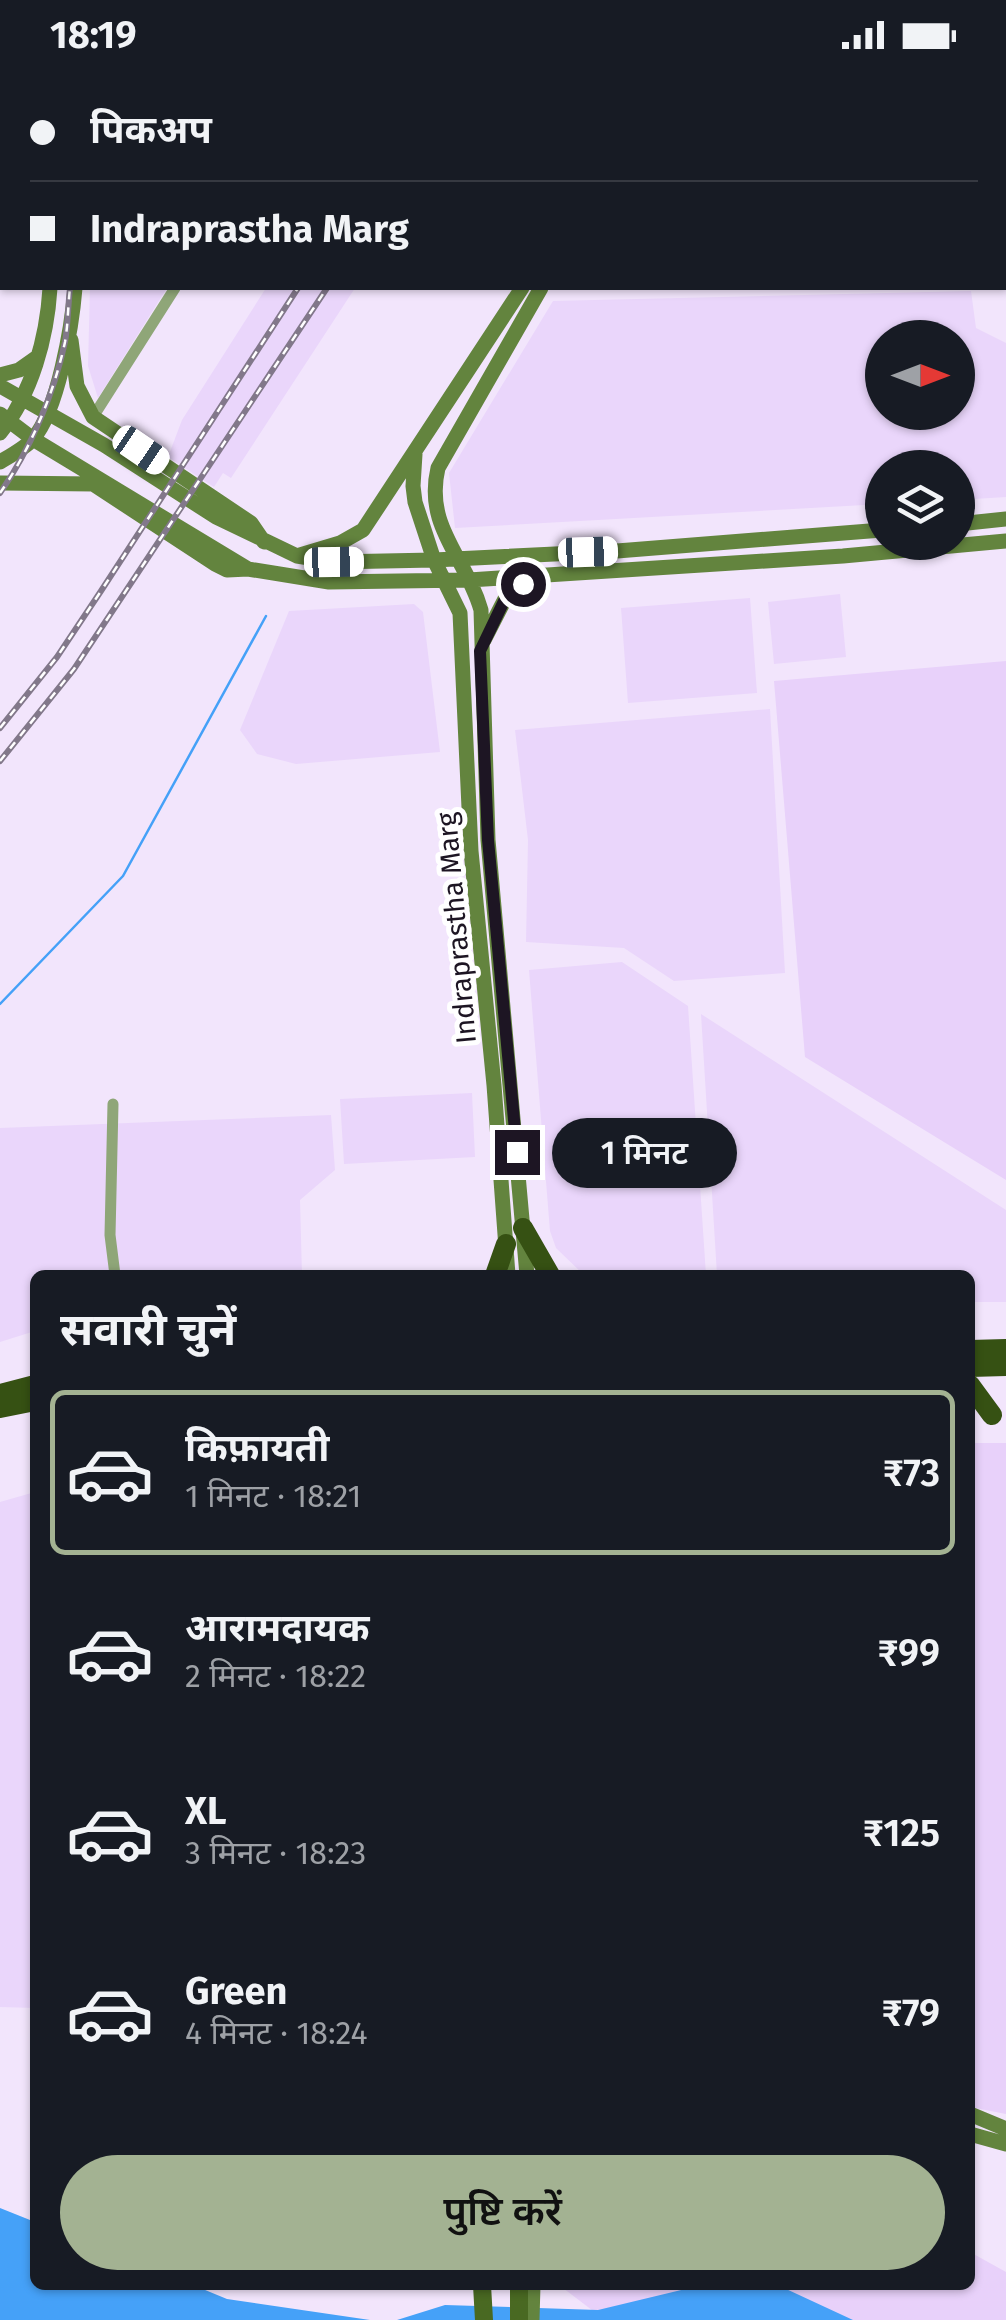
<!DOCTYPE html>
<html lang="hi">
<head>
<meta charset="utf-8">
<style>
  :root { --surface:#171b24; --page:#20242c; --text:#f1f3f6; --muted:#9ea1a6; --line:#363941; --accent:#a3b292 }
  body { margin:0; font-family:"Fira Sans","Noto Sans Devanagari",sans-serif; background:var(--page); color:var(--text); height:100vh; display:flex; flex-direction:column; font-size:38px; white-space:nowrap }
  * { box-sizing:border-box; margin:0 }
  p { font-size:32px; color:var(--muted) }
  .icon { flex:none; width:55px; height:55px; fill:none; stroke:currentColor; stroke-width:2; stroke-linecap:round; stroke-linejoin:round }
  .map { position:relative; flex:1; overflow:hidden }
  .panel { position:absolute; left:30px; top:1200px; width:945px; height:1020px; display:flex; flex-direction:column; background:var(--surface); border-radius:15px; box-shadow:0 2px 8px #0004 }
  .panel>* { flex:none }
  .guide { position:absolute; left:0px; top:0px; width:1008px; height:220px; box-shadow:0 2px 8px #0004; display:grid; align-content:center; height:220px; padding:0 30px; background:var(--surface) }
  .needle { width:65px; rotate:90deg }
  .buttons { position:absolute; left:865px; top:250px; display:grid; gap:20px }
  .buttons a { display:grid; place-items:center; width:110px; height:110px; border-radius:50%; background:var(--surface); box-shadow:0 2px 8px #0004; font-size:50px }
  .end { position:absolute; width:45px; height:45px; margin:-22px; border:12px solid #1d1523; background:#fff; box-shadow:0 0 0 5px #fff }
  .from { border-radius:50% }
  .bubble { position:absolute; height:70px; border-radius:35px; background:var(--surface); box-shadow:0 2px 8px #0004; font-size:32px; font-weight:600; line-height:70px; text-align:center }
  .car { position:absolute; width:30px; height:60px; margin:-30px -15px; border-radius:12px; box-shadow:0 0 8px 2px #0007; background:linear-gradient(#fff 24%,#345 0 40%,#fff 0 76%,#345 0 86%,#fff 0) }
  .guide b { display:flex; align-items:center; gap:35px; height:95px; font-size:38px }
  .guide b+b { border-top:2px solid var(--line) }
  .guide i { width:25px; height:25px; background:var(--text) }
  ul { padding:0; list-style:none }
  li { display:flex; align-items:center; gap:30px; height:165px; margin:0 20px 15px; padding:0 10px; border:5px solid transparent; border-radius:15px }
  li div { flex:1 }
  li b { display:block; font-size:38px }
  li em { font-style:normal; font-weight:600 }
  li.active { border-color:var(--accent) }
  li>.icon { width:90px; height:90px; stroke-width:1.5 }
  h2 { padding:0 30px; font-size:45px; line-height:120px }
  .action { display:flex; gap:20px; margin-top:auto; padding:20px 30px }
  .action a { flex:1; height:115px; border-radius:60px; background:var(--accent); color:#111; font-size:40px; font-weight:600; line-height:115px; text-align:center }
  .status { display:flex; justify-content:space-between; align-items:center; height:70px; padding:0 50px; background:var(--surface); direction:ltr }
  .status svg { height:28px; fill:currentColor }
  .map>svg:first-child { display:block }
  .built { fill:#ead6fb; fill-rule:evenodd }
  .green { fill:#e8d1fa }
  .water { fill:#45a1f8 }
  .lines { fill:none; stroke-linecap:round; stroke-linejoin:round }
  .stream { stroke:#45a1f8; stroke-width:2.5 }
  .street { stroke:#8fa678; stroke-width:11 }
  .secondary { stroke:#63843e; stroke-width:15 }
  .primary { stroke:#496922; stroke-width:18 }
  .highway { stroke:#365113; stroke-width:20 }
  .rail-casing { stroke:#82788a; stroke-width:6 }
  .rail { stroke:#fff; stroke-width:2.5; stroke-dasharray:8; stroke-linecap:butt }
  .route { stroke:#1d1523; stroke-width:12 }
  .labels { text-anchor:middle; stroke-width:10; stroke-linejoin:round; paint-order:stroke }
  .street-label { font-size:28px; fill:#1d1523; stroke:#fff }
</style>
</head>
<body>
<div class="status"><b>18:19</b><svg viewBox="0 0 49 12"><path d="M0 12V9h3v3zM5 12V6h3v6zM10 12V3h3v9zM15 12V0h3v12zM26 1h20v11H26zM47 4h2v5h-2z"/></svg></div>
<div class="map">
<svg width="1006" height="2250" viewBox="0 0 1006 2250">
  <rect width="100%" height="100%" fill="#f2e5fc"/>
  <!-- built -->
  <path class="built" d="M103 0H304L103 2Z
    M90 218H167L98 328 88 296Z
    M266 218H355L231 408 223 403 214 417 168 387 182 350Z
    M971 221 976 258 1006 273V427L958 430V398H882V434L455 458 449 403 553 231ZM882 268H958V342H882Z
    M840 524 846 587 774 594 768 532Z
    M750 528 757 623 628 633 621 538Z
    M414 534 423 542 440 682 296 694 257 684 240 660 289 541Z
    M770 639 785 903 674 911 624 878 526 872 528 770 515 660Z
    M622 892 688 936 706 1205H584L556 1178 550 1161 529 900Z
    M701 944 1006 1140V1232H970V1205H717Z
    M472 1023 475 1087 344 1094 340 1029Z
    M331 1045 335 1100 300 1130 302 1205H35V1261L0 1272V1058Z
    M35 1422V1938L0 1937V1432Z"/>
  <!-- green -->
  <path class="green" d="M1006 591V1110L805 987 774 611Z
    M970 1373H1006V2044L970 2037Z
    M970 2182 1006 2202V2250H605L559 2215H970Z"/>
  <!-- water -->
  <path class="water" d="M0 2138 35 2152V2215H193L227 2229 370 2250H0Z
    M702 2215 784 2218 853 2250H397L445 2235 598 2240Z"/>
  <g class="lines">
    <!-- stream -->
    <path class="stream" d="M0 934 123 806 266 546"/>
    <!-- street -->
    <path class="street" d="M195 2V0
      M315 2 316 0
      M542 2 544 0
      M818 2 819 0
      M1005 79H1006
      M93 347 175 218
      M113 1034 110 1165 115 1205"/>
    <!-- secondary -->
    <path class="secondary" d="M64 2V0
      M91 2V0
      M661 2 663 0
      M683 2 684 0
      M71 270 77 316 93 347 251 453 264 472
      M0 305 19 300 36 288
      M0 316 104 375 216 447 297 486 334 492 434 490 617 481 882 460
      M0 344 33 369 248 499 329 512 469 510 843 486 1006 471
      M0 363C32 324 47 267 50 218
      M415 384 413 416 415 432 434 490 460 543 471 781 494 1015 508 1205
      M0 392C10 386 25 378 33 369 58 340 72 256 75 218
      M0 413 94 414
      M93 414 215 494 227 500 248 499
      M958 454 1006 449
      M300 485 340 473 363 460 522 218
      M484 570 505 529 534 507
      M527 1205 488 770 481 540C466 487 424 457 438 398L541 218
      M970 2044 1006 2059
      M970 2064 1006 2074
      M532 2250 533 2215"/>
    <!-- primary -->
    <path class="primary" d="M482 2215 484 2250
      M519 2215V2250"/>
    <!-- highway -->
    <path class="highway" d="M523 1158 550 1205
      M495 1205 506 1174
      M970 1280 1006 1279
      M970 1297 1006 1296
      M970 1315 992 1345
      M0 1324 35 1315
      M0 1338 35 1331"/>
    <defs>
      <path id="rail" d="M84 2 85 0
        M425 2 427 0
        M457 2 459 0
        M480 2 481 0
        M0 423C30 380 54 324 65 272 68 255 68 235 70 218
        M0 658 57 587 101 521 298 218
        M0 691 74 599 327 218"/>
    </defs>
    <!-- rail casing -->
    <use href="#rail" class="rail-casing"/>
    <!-- rail -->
    <use href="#rail" class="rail"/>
  </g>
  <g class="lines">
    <!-- route -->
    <path class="route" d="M517 1082 488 770 480 581 505 529 523 514"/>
  </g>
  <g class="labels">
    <!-- street labels -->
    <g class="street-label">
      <text transform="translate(456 858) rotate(-95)" y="10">Indraprastha Marg</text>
    </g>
  </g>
</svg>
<div class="buttons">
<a><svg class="needle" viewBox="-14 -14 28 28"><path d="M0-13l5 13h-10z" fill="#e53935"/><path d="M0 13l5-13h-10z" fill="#9ea1a6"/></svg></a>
<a><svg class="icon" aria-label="layers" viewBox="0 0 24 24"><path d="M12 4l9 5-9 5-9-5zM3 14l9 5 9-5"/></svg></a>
</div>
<i class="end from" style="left:523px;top:514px"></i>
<i class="end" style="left:517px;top:1082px"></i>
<div class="bubble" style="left:552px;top:1048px;width:185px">1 मिनट</div>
<i class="car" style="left:141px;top:380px;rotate:124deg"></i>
<i class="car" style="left:588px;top:482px;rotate:88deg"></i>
<i class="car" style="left:334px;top:492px;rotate:89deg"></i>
<div class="guide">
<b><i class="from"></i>पिकअप</b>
<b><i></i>Indraprastha Marg</b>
</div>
<section class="panel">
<h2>सवारी चुनें</h2>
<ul>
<li class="active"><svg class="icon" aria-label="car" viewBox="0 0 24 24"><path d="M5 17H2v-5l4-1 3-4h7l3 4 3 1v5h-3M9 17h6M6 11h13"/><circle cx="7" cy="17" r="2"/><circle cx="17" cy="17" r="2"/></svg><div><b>किफ़ायती</b><p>1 मिनट · 18:21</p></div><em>₹73</em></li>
<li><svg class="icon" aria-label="car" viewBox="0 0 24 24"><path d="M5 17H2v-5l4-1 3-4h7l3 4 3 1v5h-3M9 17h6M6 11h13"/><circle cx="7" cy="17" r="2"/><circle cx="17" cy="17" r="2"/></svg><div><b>आरामदायक</b><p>2 मिनट · 18:22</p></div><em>₹99</em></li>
<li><svg class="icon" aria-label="car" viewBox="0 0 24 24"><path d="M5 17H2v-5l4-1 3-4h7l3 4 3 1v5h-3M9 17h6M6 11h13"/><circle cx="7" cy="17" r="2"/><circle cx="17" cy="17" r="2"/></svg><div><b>XL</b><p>3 मिनट · 18:23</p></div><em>₹125</em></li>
<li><svg class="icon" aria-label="car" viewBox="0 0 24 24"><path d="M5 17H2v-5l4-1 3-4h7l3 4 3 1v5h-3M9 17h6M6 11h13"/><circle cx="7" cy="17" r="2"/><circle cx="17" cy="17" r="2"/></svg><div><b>Green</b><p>4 मिनट · 18:24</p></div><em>₹79</em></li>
</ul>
<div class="action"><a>पुष्टि करें</a></div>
</section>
</div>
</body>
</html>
